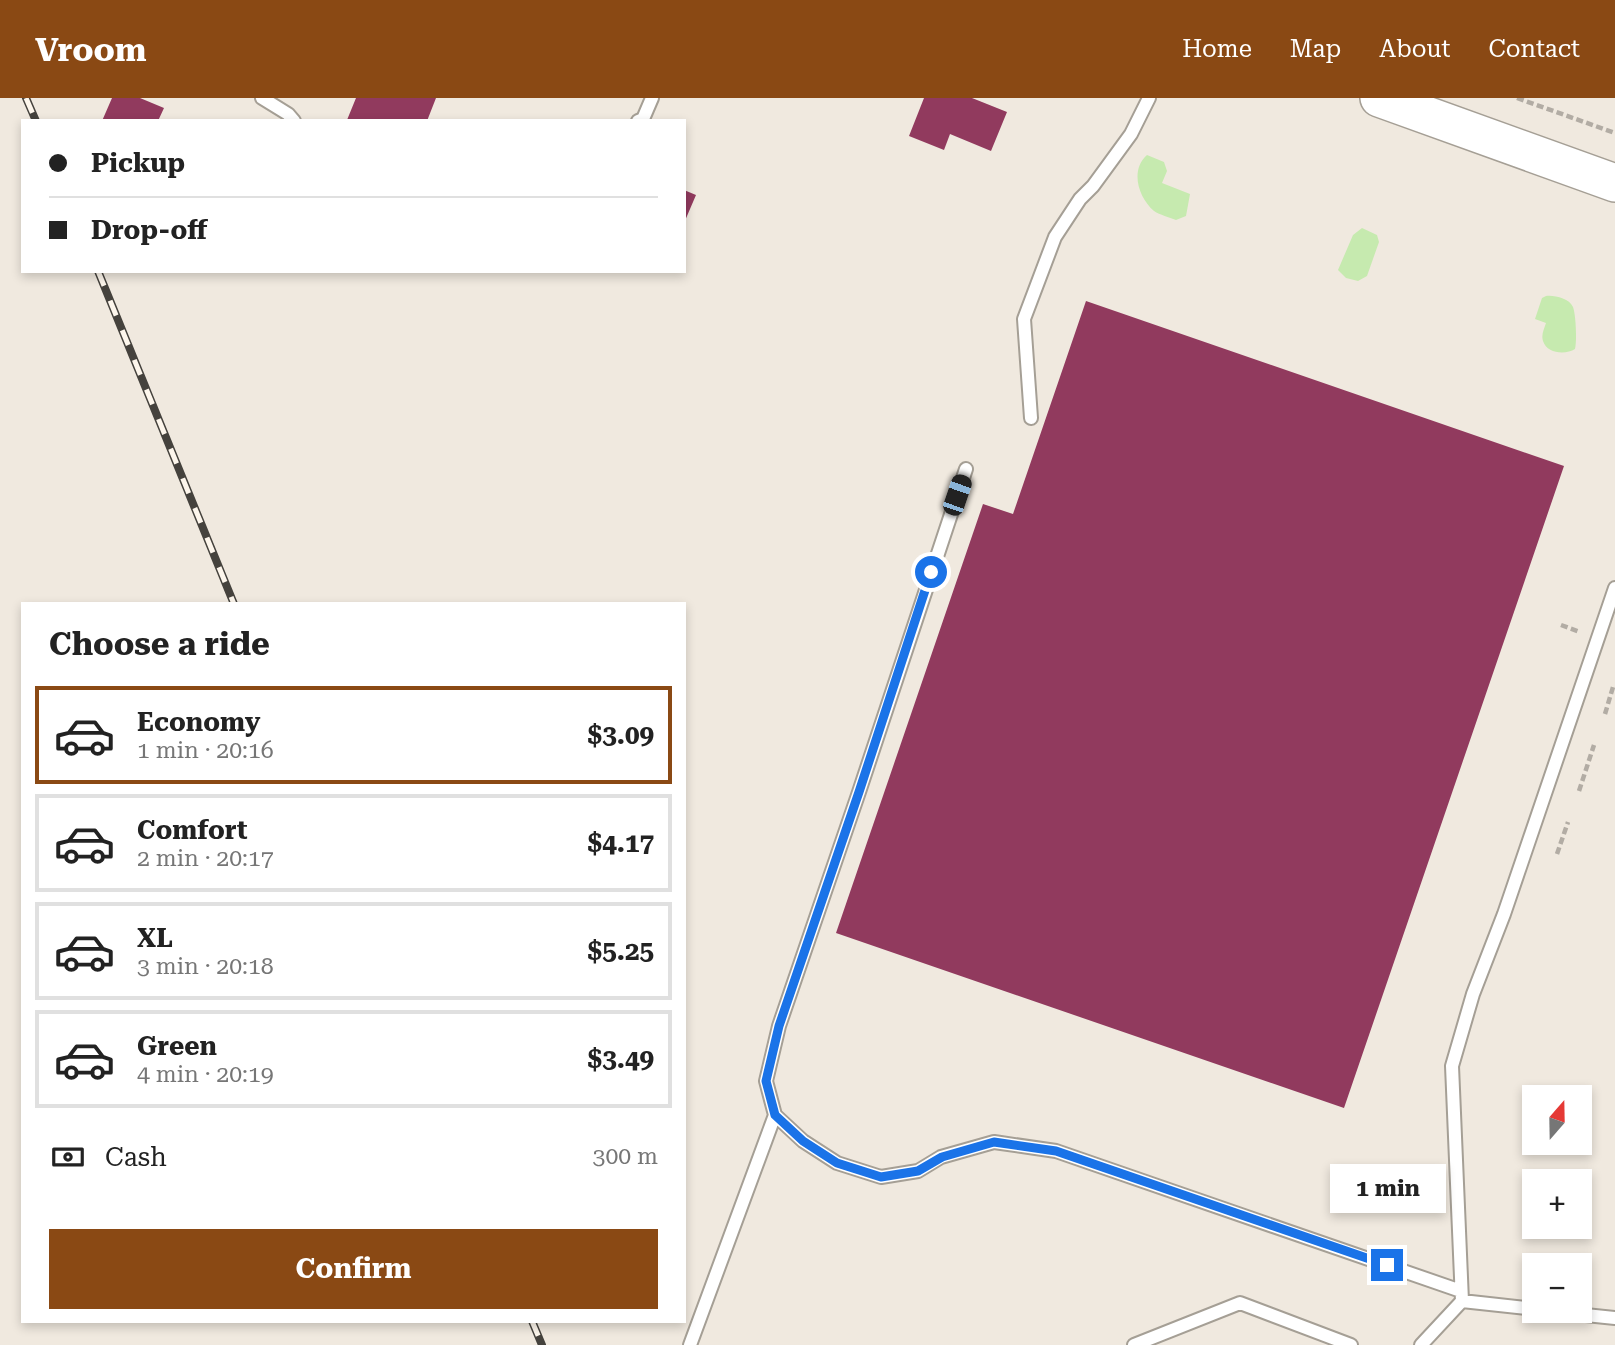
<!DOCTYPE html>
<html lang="en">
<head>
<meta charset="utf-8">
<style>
  :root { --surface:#fff; --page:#f2f2f2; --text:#222; --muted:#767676; --line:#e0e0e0; --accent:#8a4914 }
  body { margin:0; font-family:"Roboto Serif",serif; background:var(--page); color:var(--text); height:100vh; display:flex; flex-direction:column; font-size:26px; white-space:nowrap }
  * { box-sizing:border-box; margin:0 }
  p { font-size:23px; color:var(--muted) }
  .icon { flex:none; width:38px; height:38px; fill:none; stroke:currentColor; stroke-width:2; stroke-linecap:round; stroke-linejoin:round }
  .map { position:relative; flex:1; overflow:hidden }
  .sheet { position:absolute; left:21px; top:504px; width:665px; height:721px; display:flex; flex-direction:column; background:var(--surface); border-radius:0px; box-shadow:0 4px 10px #0003 }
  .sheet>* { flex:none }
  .top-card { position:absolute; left:21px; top:21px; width:665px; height:154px; border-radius:0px; box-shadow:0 4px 10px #0003; display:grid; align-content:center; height:154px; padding:0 28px; background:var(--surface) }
  .needle { width:46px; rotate:20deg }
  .controls { position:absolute; left:1522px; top:987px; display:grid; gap:14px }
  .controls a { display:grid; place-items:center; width:70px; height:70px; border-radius:0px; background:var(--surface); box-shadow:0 4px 10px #0003; font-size:35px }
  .end { position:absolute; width:32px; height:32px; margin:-16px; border:9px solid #1a73e8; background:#fff; box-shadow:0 0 0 4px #fff }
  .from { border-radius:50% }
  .bubble { position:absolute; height:49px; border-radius:0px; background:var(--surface); box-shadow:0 4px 10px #0003; font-size:23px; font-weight:700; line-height:49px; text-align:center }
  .car { position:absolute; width:21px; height:42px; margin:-21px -10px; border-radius:9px; box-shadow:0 0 5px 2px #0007; background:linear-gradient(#222 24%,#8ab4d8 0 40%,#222 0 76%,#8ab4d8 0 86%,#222 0) }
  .top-card b { display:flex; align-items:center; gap:24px; height:66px; font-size:26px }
  .top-card b+b { border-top:2px solid var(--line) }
  .top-card i { width:18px; height:18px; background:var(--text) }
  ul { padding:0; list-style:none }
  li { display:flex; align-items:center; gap:21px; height:98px; margin:0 14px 10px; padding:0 14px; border:4px solid var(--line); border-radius:0px }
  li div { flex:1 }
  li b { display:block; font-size:26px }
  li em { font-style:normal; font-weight:700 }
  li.on { border-color:var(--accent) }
  li>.icon { width:63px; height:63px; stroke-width:1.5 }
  h2 { padding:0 28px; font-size:32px; line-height:84px }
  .pay { display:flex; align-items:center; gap:18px; height:77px; padding:0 28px; font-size:26px }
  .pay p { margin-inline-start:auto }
  .button { display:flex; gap:14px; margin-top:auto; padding:14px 28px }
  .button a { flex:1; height:80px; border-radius:0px; background:var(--accent); color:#fff; font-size:28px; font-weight:700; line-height:80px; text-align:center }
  header { display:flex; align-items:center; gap:42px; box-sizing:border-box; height:98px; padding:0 35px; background:var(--accent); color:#fff }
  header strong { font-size:33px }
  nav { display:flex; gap:38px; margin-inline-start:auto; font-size:24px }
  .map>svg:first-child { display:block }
  .green { fill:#c6eaaf }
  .building { fill:#913a5e }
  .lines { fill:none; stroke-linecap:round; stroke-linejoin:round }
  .service-casing { stroke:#a59f95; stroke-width:16 }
  .secondary-casing { stroke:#a59f95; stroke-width:40 }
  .path { stroke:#b2aca4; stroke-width:4.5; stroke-dasharray:7 3.5; stroke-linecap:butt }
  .service { stroke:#fff; stroke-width:12 }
  .secondary { stroke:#fff; stroke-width:37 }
  .rail-casing { stroke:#45423d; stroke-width:8 }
  .rail { stroke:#fdf6ec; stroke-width:5; stroke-dasharray:16; stroke-linecap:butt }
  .route { stroke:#1a73e8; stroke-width:9 }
</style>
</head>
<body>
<header>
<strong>Vroom</strong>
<nav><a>Home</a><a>Map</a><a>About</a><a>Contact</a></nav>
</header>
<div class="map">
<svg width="1615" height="1247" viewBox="0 0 1615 1247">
  <rect width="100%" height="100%" fill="#f0e9df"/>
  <!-- green -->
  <path class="green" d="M1147 57 1164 64 1167 73 1162 85 1190 96 1186 118 1176 122C1169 119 1160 117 1154 113 1138 99 1130 72 1147 57Z
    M1362 130 1377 137 1379 144 1367 178 1358 183 1346 180 1338 172 1353 137Z
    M1546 198C1554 197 1569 200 1573 209 1576 217 1577 243 1575 251 1566 257 1547 256 1543 243 1541 237 1544 231 1546 225L1535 221 1542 200Z"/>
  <!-- building -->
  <path class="building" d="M112 0H140L164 10 158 23H102Z
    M356 0H436L427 23H350L347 22Z
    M924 0H972L1007 14 991 53 950 36 944 52 909 38Z
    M684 92 696 97 684 125Z
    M1086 203 1564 368 1344 1010 836 835 983 406 1013 416Z"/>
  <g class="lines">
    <defs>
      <path id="service" d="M262 0 288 16 294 23
        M638 23 643 21 652 0
        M1031 320 1024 221 1055 139 1080 101 1093 88 1131 36 1149 0
        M775 1017 803 1043 837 1065 881 1079 918 1073 941 1059 994 1044 1056 1053 1461 1193
        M1535 1211 1462 1203 1452 968 1473 896 1504 816 1615 490
        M1547 1213 1615 1220
        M690 1247 775 1017 766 983 779 928 859 694 966 371
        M1134 1247 1240 1205 1351 1247
        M1421 1247 1462 1203"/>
      <path id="secondary" d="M1379 0 1615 85"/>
    </defs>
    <!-- service casing -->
    <use href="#service" class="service-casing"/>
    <!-- secondary casing -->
    <use href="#secondary" class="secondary-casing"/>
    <!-- path -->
    <path class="path" d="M1517 0 1615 35
      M1561 527 1580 534
      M1605 616 1613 589
      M1579 693 1594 647
      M1557 756 1568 724"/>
    <!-- service -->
    <use href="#service" class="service"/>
    <!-- secondary -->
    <use href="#secondary" class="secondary"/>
    <defs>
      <path id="rail" d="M26 0 36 23
        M98 173 234 506
        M532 1223 542 1247"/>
    </defs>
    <!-- rail casing -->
    <use href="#rail" class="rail-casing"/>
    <!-- rail -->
    <use href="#rail" class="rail"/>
  </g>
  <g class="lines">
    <!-- route -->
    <path class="route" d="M931 474 859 694 779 928 766 983 775 1017 803 1043 837 1065 881 1079 918 1073 942 1059 994 1044 1056 1053 1387 1167"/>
  </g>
</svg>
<div class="controls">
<a><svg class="needle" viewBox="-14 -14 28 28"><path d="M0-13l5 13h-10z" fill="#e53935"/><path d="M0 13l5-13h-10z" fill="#767676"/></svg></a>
<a>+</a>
<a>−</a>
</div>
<i class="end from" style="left:931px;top:474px"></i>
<i class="end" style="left:1387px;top:1167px"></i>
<div class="bubble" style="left:1330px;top:1066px;width:116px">1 min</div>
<i class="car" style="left:957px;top:397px;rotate:19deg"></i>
<div class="top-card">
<b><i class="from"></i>Pickup</b>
<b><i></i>Drop-off</b>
</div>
<section class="sheet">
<h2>Choose a ride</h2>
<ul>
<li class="on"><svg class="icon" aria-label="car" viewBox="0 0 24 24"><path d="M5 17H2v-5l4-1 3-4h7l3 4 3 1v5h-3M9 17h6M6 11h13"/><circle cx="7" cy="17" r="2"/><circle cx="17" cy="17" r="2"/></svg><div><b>Economy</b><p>1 min · 20:16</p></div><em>$3.09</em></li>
<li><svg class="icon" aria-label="car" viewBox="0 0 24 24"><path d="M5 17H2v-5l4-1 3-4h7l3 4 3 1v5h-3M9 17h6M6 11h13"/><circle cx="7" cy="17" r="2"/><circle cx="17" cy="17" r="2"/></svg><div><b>Comfort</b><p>2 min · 20:17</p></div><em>$4.17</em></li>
<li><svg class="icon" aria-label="car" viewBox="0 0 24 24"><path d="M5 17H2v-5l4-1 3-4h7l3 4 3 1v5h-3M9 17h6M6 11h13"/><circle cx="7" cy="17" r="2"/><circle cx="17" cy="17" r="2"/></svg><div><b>XL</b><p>3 min · 20:18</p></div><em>$5.25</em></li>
<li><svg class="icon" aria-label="car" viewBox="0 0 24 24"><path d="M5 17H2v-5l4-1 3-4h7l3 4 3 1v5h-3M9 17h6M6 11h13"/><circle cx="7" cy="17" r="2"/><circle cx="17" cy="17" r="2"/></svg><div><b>Green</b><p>4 min · 20:19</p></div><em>$3.49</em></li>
</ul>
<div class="pay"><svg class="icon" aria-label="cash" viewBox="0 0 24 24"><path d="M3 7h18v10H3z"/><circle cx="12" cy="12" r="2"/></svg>Cash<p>300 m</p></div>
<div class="button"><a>Confirm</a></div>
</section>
</div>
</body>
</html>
